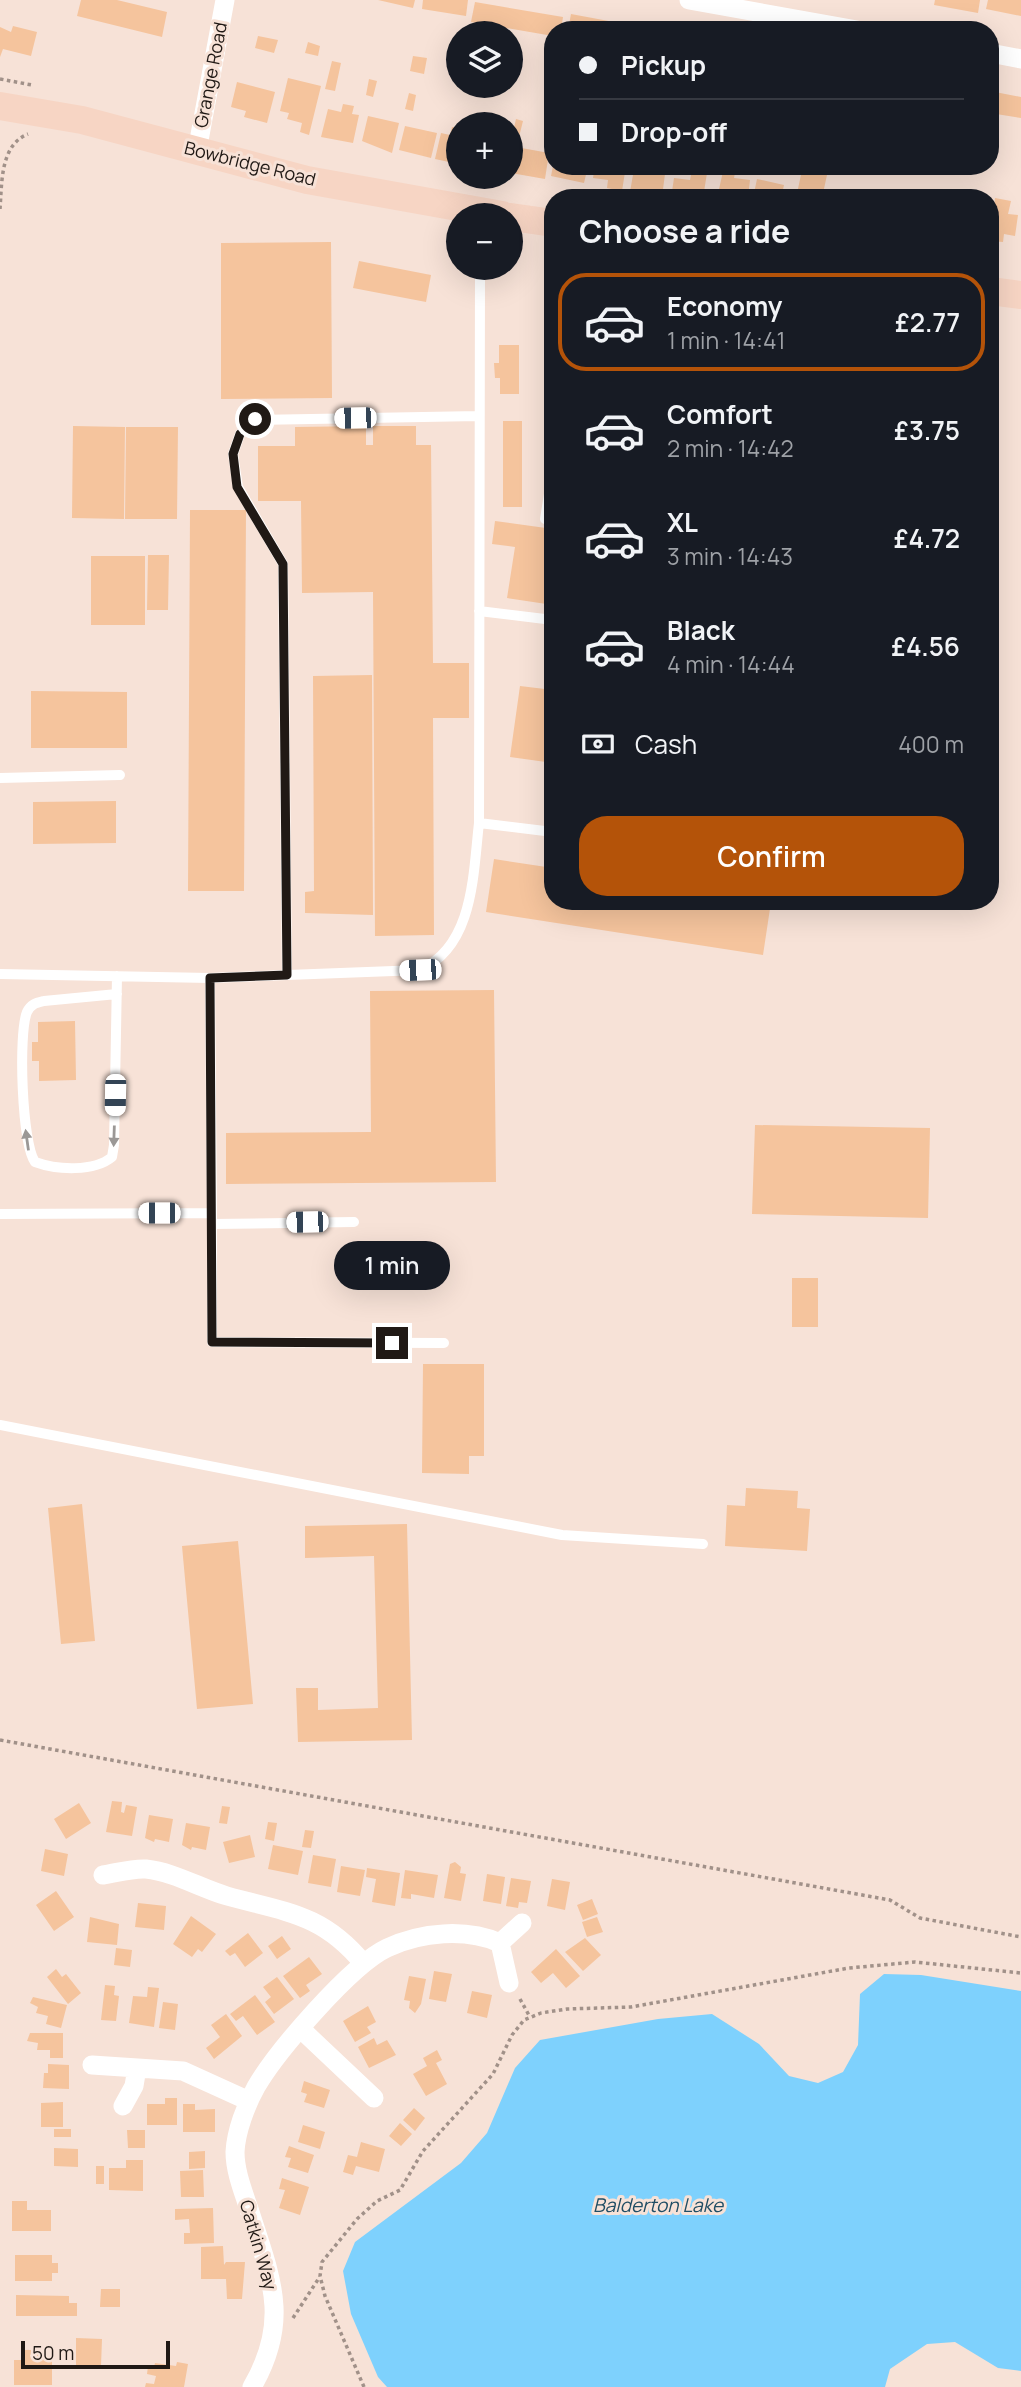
<!DOCTYPE html>
<html lang="en">
<head>
<meta charset="utf-8">
<style>
  :root { --surface:#171b24; --page:#20242c; --text:#f1f3f6; --muted:#9ea1a6; --line:#363941; --accent:#b45309 }
  body { margin:0; font-family:Manrope,sans-serif; background:var(--page); color:var(--text); height:100vh; display:flex; flex-direction:column; font-size:26px; white-space:nowrap }
  * { box-sizing:border-box; margin:0 }
  p { font-size:23px; color:var(--muted) }
  .icon { flex:none; width:38px; height:38px; fill:none; stroke:currentColor; stroke-width:2; stroke-linecap:round; stroke-linejoin:round }
  .map { position:relative; flex:1; overflow:hidden }
  .panel { position:absolute; left:544px; top:189px; width:455px; height:721px; display:flex; flex-direction:column; background:var(--surface); border-radius:28px; box-shadow:0 7px 28px #0002 }
  .panel>* { flex:none }
  .banner { position:absolute; left:544px; top:21px; width:455px; height:154px; border-radius:28px; box-shadow:0 7px 28px #0002; display:grid; align-content:center; height:154px; padding:0 35px; background:var(--surface) }
  .fabs { position:absolute; left:446px; top:21px; display:grid; gap:14px }
  .fabs a { display:grid; place-items:center; width:77px; height:77px; border-radius:50%; background:var(--surface); box-shadow:0 7px 28px #0002; font-size:35px }
  .scale { position:absolute; left:21px; bottom:18px; width:149px; box-sizing:border-box; padding-left:7px; border:4px solid #201915; border-top:0; font-size:19px; line-height:24px; white-space:nowrap; color:#201915; -webkit-text-stroke:5px #f7e2d7; paint-order:stroke }
  .end { position:absolute; width:32px; height:32px; margin:-16px; border:9px solid #201915; background:#fff; box-shadow:0 0 0 4px #fff }
  .from { border-radius:50% }
  .bubble { position:absolute; height:49px; border-radius:24px; background:var(--surface); box-shadow:0 7px 28px #0002; font-size:23px; font-weight:600; line-height:49px; text-align:center }
  .car { position:absolute; width:21px; height:42px; margin:-21px -10px; border-radius:9px; box-shadow:0 0 5px 2px #0007; background:linear-gradient(#fff 24%,#345 0 40%,#fff 0 76%,#345 0 86%,#fff 0) }
  .banner b { display:flex; align-items:center; gap:24px; height:66px; font-size:26px }
  .banner b+b { border-top:2px solid var(--line) }
  .banner i { width:18px; height:18px; background:var(--text) }
  ul { padding:0; list-style:none }
  li { display:flex; align-items:center; gap:21px; height:98px; margin:0 14px 10px; padding:0 21px; border:4px solid transparent; border-radius:28px }
  li div { flex:1 }
  li b { display:block; font-size:26px }
  li em { font-style:normal; font-weight:600 }
  li.on { border-color:var(--accent) }
  li>.icon { width:63px; height:63px; stroke-width:1.5 }
  h2 { padding:0 35px; font-size:32px; line-height:84px }
  .pay { display:flex; align-items:center; gap:18px; height:77px; padding:0 35px; font-size:26px }
  .pay p { margin-inline-start:auto }
  .cta { display:flex; gap:14px; margin-top:auto; padding:14px 35px }
  .cta a { flex:1; height:80px; border-radius:28px; background:var(--accent); color:#fff; font-size:28px; font-weight:600; line-height:80px; text-align:center }
  .map>svg:first-child { display:block }
  .water { fill:#7ed1fd }
  .building { fill:#f5c49d }
  .lines { fill:none; stroke-linecap:round; stroke-linejoin:round }
  .path { stroke:#a19189; stroke-width:3.5; stroke-dasharray:3.5 3.5; stroke-linecap:butt }
  .lane { stroke:#fff; stroke-width:10 }
  .street { stroke:#fff; stroke-width:19 }
  .secondary { stroke:#f7d5c4; stroke-width:28 }
  .oneway { fill:#9b9896 }
  .route { stroke:#201915; stroke-width:9 }
  .labels { text-anchor:middle; stroke-width:6; stroke-linejoin:round; paint-order:stroke }
  .street-label { font-size:18px; fill:#201915; stroke:#f7e2d7 }
  .water-label { font-size:19px; font-style:italic; fill:#1f4d64; stroke:#f7e2d7 }
</style>
</head>
<body>
<div class="map">
<svg width="1021" height="2387" viewBox="0 0 1021 2387">
  <rect width="100%" height="100%" fill="#f7e2d7"/>
  <!-- water -->
  <path class="water" d="M884 1974 921 1975 1021 1991V2371L998 2368 955 2342 927 2344 890 2369 885 2387H387L378 2377 351 2314 343 2271 355 2242 461 2163 487 2133 515 2068 540 2040 658 2019 712 2014 759 2044 789 2076 818 2083 843 2072 858 2045 860 1994Z"/>
  <!-- building -->
  <path class="building" d="M81 0H117L167 12 162 37 77 16Z
    M378 0H415L413 8Z
    M423 0H468L466 16 422 9Z
    M935 0H980L978 13 934 5Z
    M988 0H1021V16L986 9Z
    M475 2 563 17 561 30H553V36L471 22Z
    M571 14 614 22 612 30H568Z
    M622 23 653 28V30H621Z
    M13 26 37 32 31 56 3 49 0 57V27L11 32Z
    M258 36 278 40 274 53 255 48Z
    M308 42 320 46 318 56 305 53Z
    M413 56 427 58 424 74 410 71Z
    M332 61 341 63 335 91 325 89Z
    M288 78 321 86 309 135 300 132 302 123 287 119 289 113 280 111Z
    M369 79 377 81 373 97 366 95Z
    M237 82 275 92 267 123 244 117 246 111 231 107Z
    M990 91 1021 97V118L990 113Z
    M409 93 416 95 413 111 405 109Z
    M343 104 354 106 352 114 359 115 353 143 321 137 328 109 341 112Z
    M368 116 399 123 392 153 362 141Z
    M516 119 523 121 519 137 512 136Z
    M405 126 437 133 431 158 399 150Z
    M452 127 458 128V160L451 158 449 162 435 159 441 133 450 135Z
    M516 147 549 153 545 179 511 173Z
    M553 166H588L584 183 551 176Z
    M595 166H626L622 191 607 188 608 180 593 178Z
    M724 167 736 168 734 178 750 180 748 198H717Z
    M634 169 665 174 662 197 630 192Z
    M692 170 707 173 703 198H671L674 178 690 180Z
    M802 170 827 175 822 198H796Z
    M757 179 784 185 781 198H753Z
    M995 198 1011 201 1008 214 1018 215 1015 236 1004 234 1003 242 990 241Z
    M331 242 332 398 221 399V243Z
    M359 261 431 275 426 302 353 288Z
    M499 345H519V394H500V378H495L494 363H499Z
    M503 421H522V507H503Z
    M73 426 125 427 124 519 72 518Z
    M366 426V445H373V426H416V445H431L433 663H469V718H433L434 935 375 936 373 592 302 593 301 501H258V446H295V427Z
    M126 427H178L177 519H125Z
    M190 510H246L244 891H188Z
    M495 521 553 529V605L507 598 515 547 492 544Z
    M148 555H169L168 610H147Z
    M91 556H145V625H91Z
    M372 675 373 915 305 913V892L314 891 313 676Z
    M520 686 553 690V763L510 757Z
    M31 691 127 692V748H31Z
    M116 801V843L33 844V802Z
    M494 859 553 868V901L771 902 763 955 486 912Z
    M494 990 496 1182 226 1184V1133L371 1132 370 991Z
    M75 1021 76 1080 39 1081V1061H32V1042H38V1022Z
    M755 1125 930 1128 928 1218 752 1214Z
    M792 1278H818V1327H792Z
    M423 1364H484V1456H469V1474L422 1473Z
    M746 1488 798 1491 797 1508 810 1509 807 1551 725 1546 727 1505 745 1506Z
    M82 1504 95 1641 61 1644 48 1508Z
    M407 1524 412 1740 298 1742 296 1688H318V1710L378 1708 374 1556 305 1558V1526Z
    M238 1541 253 1704 197 1709 182 1546Z
    M112 1801 122 1802 121 1812 124 1813 126 1805 137 1807 132 1836 106 1832Z
    M79 1803 91 1823 66 1839 54 1819Z
    M222 1806 230 1807 227 1824 219 1823Z
    M149 1815 173 1819 169 1842 155 1839 154 1842 145 1838Z
    M268 1822 277 1823 274 1841 265 1839Z
    M186 1823 210 1827 206 1850 192 1847 191 1850 182 1845Z
    M305 1830 314 1831 311 1848 302 1847Z
    M250 1835 255 1857 229 1863 223 1842Z
    M273 1845 303 1851 298 1875 268 1869Z
    M45 1849 68 1854 64 1876 41 1871Z
    M313 1855 336 1859 331 1887 308 1883Z
    M455 1862 461 1867 460 1873 466 1874 461 1901 444 1898 450 1864Z
    M341 1866 365 1870 360 1896 337 1892Z
    M367 1868 400 1873 395 1906 372 1902 376 1879 366 1877Z
    M405 1870 438 1875 434 1898 411 1894V1899L401 1898Z
    M487 1874 505 1877 501 1904 483 1901Z
    M511 1878 531 1881 527 1903 519 1902 518 1908 506 1906Z
    M552 1879 570 1882 565 1910 547 1906Z
    M56 1891 74 1917 54 1931 36 1905Z
    M592 1899 598 1914 583 1920 577 1905Z
    M138 1903 166 1906 164 1930 135 1927Z
    M191 1916 216 1934 202 1952 198 1949 192 1957 173 1944Z
    M90 1917 119 1924 117 1945 87 1942Z
    M597 1917 603 1932 587 1937 582 1922Z
    M248 1933 263 1953 245 1967 235 1953 230 1956 225 1951Z
    M282 1936 291 1949 277 1959 268 1946Z
    M585 1938 601 1955 583 1971 565 1952Z
    M116 1948 132 1950 130 1967 114 1965Z
    M556 1949 580 1976 566 1988 553 1973 541 1983 531 1972Z
    M309 1957 322 1974 306 1985 310 1991 300 1998 283 1976Z
    M56 1969 62 1977 66 1974 81 1993 68 2004 47 1977Z
    M434 1971 452 1974 446 2002 429 1999Z
    M409 1976 426 1979 421 2004 415 2013 409 2008 410 2001 404 2000Z
    M277 1977 294 1999 274 2014 265 2002 271 1997 263 1987Z
    M105 1985 115 1986 114 1995 119 1996 116 2021 101 2020Z
    M148 1987 159 1988 154 2027 129 2023 133 1996 147 1997Z
    M472 1991 492 1995 487 2018 467 2013Z
    M255 1995 275 2022 257 2035 243 2016 236 2021 230 2014Z
    M33 1997 67 2005 61 2028 46 2024 48 2016 36 2013 38 2007 30 2003Z
    M163 2002 178 2004 175 2030 159 2028Z
    M368 2006 376 2022 367 2027 371 2033 355 2042 343 2021Z
    M226 2014 242 2036 214 2059 206 2048 220 2037 211 2025Z
    M30 2033H63V2058H50V2050H37L38 2043 27 2041Z
    M374 2038 377 2045 387 2040 396 2055 369 2068 358 2047Z
    M437 2050 442 2060 436 2063 447 2084 426 2096 413 2074 427 2066 423 2058Z
    M48 2064 69 2065V2089L43 2088 44 2073H48Z
    M304 2081 330 2090 324 2108 304 2102 307 2094 301 2092Z
    M165 2098H177V2125H147V2104H165Z
    M63 2102V2127H41V2103Z
    M183 2104H195V2110L215 2109V2132H183Z
    M414 2108 425 2118 415 2131 403 2120Z
    M400 2123 412 2134 401 2146 389 2136Z
    M303 2125 325 2132 320 2149 298 2142Z
    M54 2129H71V2137H54Z
    M127 2130H145V2148H128Z
    M361 2142 385 2149 379 2172 356 2166 353 2175 343 2172 348 2155 357 2157Z
    M289 2146 314 2155 308 2173 288 2167 291 2158 285 2157Z
    M54 2148 78 2149V2167L54 2166Z
    M205 2151V2168L189 2169V2152Z
    M126 2160H143V2191L109 2190V2168H126Z
    M96 2166H104V2184H96Z
    M203 2170 204 2197H181L180 2171Z
    M282 2178 309 2187 300 2215 279 2208 285 2190 279 2189Z
    M12 2201H27V2210H51V2231H12Z
    M213 2208 214 2243 184 2244V2233H190L189 2219 175 2220V2209Z
    M223 2246 224 2265 226 2262H245L242 2299H227L226 2279H201V2247Z
    M15 2255H52V2263H58V2273H52V2281H15Z
    M101 2289H120V2307H100Z
    M16 2295 69 2296V2303H77V2316H16Z
    M76 2338 102 2339 101 2366 76 2365Z
    M46 2349V2359H52V2385H14V2360H25V2350Z
    M177 2362 188 2364 184 2387H145L146 2383 154 2384 156 2376 147 2374 148 2366 154 2367 155 2363 176 2366Z"/>
  <g class="lines">
    <!-- path -->
    <path class="path" d="M0 79 32 85
      M0 209C2 183 0 145 28 134
      M0 1740 890 1900 920 1918 1021 1937
      M520 1999 530 2017
      M293 2318 319 2278
      M364 2387 325 2296 320 2276 322 2262 357 2219 377 2201 400 2190 423 2151 493 2074 512 2035 524 2020 541 2013 567 2009 631 2007 849 1968 915 1962 1021 1973"/>
    <!-- lane -->
    <path class="lane" d="M545 519 553 469
      M479 611 553 620
      M0 778 120 775
      M479 823 553 832
      M0 974 210 978 420 970C474 946 473 874 479 823L480 268
      M287 975 283 564 238 487 233 454 240 434 255 420 479 416
      M117 994 44 1001C36 1003 31 1004 27 1012 18 1034 22 1144 35 1162 57 1170 94 1172 112 1157L114 1145 117 976
      M212 1213V1342L444 1343
      M0 1214 212 1213 210 978
      M212 1224 354 1222
      M0 1425 562 1535 703 1544"/>
    <!-- street -->
    <path class="street" d="M689 0 857 30
      M990 53 1021 59
      M197 151 225 0
      M103 1875C116 1873 133 1868 146 1869 174 1872 200 1888 227 1896 284 1912 322 1913 363 1963
      M509 1983 500 1943 522 1923
      M302 2030 374 2098
      M92 2065 183 2071 249 2101
      M123 2106 134 2086 137 2068
      M252 2387C291 2320 271 2278 249 2209 243 2191 235 2171 235 2152 236 2131 246 2105 256 2087 277 2051 351 1965 387 1948 421 1932 466 1928 500 1943"/>
    <!-- secondary -->
    <path class="secondary" d="M0 106 82 120 307 180 502 215
      M511 217 553 223
      M990 291 1021 295"/>
  </g>
  <!-- one-way arrows -->
  <defs><path id="oneway-solid" d="M-6-.8H1V-3.2L6.5 0L1 3.2V.8H-6Z" transform="scale(1.75)"/></defs>
  <g class="oneway">
    <use href="#oneway-solid" transform="translate(114 1136) rotate(92)"/>
    <use href="#oneway-solid" transform="translate(27 1140) rotate(-98)"/>
  </g>
  <g class="lines">
    <!-- route -->
    <path class="route" d="M255 419 240 434 233 454 237 487 283 564 287 975 210 978 212 1342 392 1343"/>
  </g>
  <g class="labels">
    <!-- street labels -->
    <g class="street-label">
      <text transform="translate(211 75) rotate(-79)" y="6">Grange Road</text>
      <text transform="translate(250 164) rotate(14)" y="6">Bowbridge Road</text>
      <text transform="translate(258 2245) rotate(74)" y="6">Catkin Way</text>
    </g>
    <!-- water labels -->
    <g class="water-label">
      <text x="658" y="2212">Balderton Lake</text>
    </g>
  </g>
</svg>
<div class="fabs">
<a><svg class="icon" aria-label="layers" viewBox="0 0 24 24"><path d="M12 4l9 5-9 5-9-5zM3 14l9 5 9-5"/></svg></a>
<a>+</a>
<a>−</a>
</div>
<div class="scale">50 m</div>
<i class="end from" style="left:255px;top:419px"></i>
<i class="end" style="left:392px;top:1343px"></i>
<div class="bubble" style="left:334px;top:1241px;width:116px">1 min</div>
<i class="car" style="left:355px;top:418px;rotate:269deg"></i>
<i class="car" style="left:420px;top:970px;rotate:268deg"></i>
<i class="car" style="left:115px;top:1095px;rotate:181deg"></i>
<i class="car" style="left:159px;top:1213px;rotate:270deg"></i>
<i class="car" style="left:307px;top:1222px;rotate:269deg"></i>
<div class="banner">
<b><i class="from"></i>Pickup</b>
<b><i></i>Drop-off</b>
</div>
<section class="panel">
<h2>Choose a ride</h2>
<ul>
<li class="on"><svg class="icon" aria-label="car" viewBox="0 0 24 24"><path d="M5 17H2v-5l4-1 3-4h7l3 4 3 1v5h-3M9 17h6M6 11h13"/><circle cx="7" cy="17" r="2"/><circle cx="17" cy="17" r="2"/></svg><div><b>Economy</b><p>1 min · 14:41</p></div><em>£2.77</em></li>
<li><svg class="icon" aria-label="car" viewBox="0 0 24 24"><path d="M5 17H2v-5l4-1 3-4h7l3 4 3 1v5h-3M9 17h6M6 11h13"/><circle cx="7" cy="17" r="2"/><circle cx="17" cy="17" r="2"/></svg><div><b>Comfort</b><p>2 min · 14:42</p></div><em>£3.75</em></li>
<li><svg class="icon" aria-label="car" viewBox="0 0 24 24"><path d="M5 17H2v-5l4-1 3-4h7l3 4 3 1v5h-3M9 17h6M6 11h13"/><circle cx="7" cy="17" r="2"/><circle cx="17" cy="17" r="2"/></svg><div><b>XL</b><p>3 min · 14:43</p></div><em>£4.72</em></li>
<li><svg class="icon" aria-label="car" viewBox="0 0 24 24"><path d="M5 17H2v-5l4-1 3-4h7l3 4 3 1v5h-3M9 17h6M6 11h13"/><circle cx="7" cy="17" r="2"/><circle cx="17" cy="17" r="2"/></svg><div><b>Black</b><p>4 min · 14:44</p></div><em>£4.56</em></li>
</ul>
<div class="pay"><svg class="icon" aria-label="cash" viewBox="0 0 24 24"><path d="M3 7h18v10H3z"/><circle cx="12" cy="12" r="2"/></svg>Cash<p>400 m</p></div>
<div class="cta"><a>Confirm</a></div>
</section>
</div>
</body>
</html>
